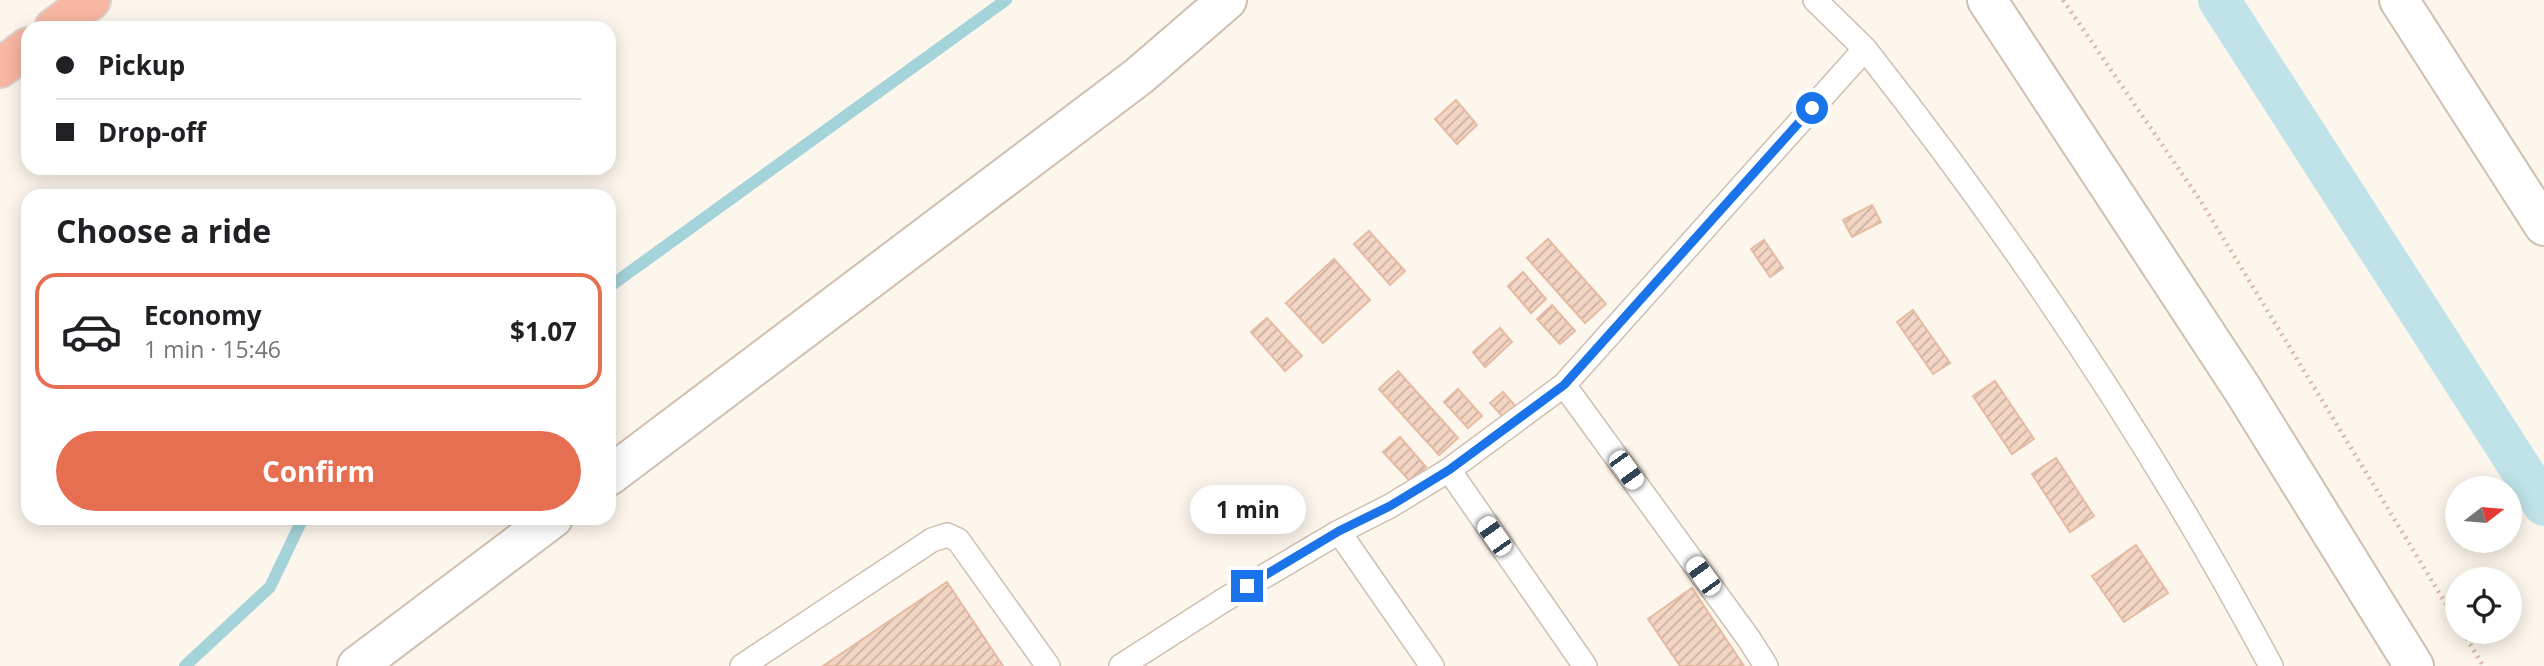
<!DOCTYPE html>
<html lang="en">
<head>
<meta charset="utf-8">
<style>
  :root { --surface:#fff; --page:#f6f6f6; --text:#202124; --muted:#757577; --line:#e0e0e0; --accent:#e76f51 }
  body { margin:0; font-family:"Open Sans",sans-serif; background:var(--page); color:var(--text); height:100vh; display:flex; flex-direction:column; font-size:26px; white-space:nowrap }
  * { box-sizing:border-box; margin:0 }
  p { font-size:23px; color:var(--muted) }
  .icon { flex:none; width:38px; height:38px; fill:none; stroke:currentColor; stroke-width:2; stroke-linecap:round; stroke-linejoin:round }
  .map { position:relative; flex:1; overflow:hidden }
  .sheet { position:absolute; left:21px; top:189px; width:595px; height:336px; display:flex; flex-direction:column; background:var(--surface); border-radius:21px; box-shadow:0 4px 18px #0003 }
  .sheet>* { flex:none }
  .hud { position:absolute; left:21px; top:21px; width:595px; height:154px; border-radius:21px; box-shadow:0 4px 18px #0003; display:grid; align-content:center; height:154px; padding:0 35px; background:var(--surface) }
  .needle { width:46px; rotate:74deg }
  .fabs { position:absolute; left:2445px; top:476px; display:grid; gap:14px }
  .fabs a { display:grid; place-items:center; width:77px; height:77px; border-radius:50%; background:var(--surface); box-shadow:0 4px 18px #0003; font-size:35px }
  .end { position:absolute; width:32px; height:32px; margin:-16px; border:9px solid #1a73e8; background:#fff; box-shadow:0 0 0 4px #fff }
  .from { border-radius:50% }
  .bubble { position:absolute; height:49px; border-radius:24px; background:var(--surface); box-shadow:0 4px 18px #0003; font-size:23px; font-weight:700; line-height:49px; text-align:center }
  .car { position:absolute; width:21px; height:42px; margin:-21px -10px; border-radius:9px; box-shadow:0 0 5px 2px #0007; background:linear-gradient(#fff 24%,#345 0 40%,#fff 0 76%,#345 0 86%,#fff 0) }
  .hud b { display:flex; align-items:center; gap:24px; height:66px; font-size:26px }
  .hud b+b { border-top:2px solid var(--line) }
  .hud i { width:18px; height:18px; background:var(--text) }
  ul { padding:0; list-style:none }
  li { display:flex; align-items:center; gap:21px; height:116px; margin:0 14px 10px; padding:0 21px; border:4px solid var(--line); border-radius:21px }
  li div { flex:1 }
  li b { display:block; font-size:26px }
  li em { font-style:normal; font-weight:700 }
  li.active { border-color:var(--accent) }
  li>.icon { width:63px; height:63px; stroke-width:1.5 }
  h2 { padding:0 35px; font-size:32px; line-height:84px }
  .primary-button { display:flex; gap:14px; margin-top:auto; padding:14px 35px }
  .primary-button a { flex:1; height:80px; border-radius:42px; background:var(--accent); color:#fff; font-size:28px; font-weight:700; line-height:80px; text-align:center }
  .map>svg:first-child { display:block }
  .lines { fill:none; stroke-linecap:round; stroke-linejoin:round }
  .stream { stroke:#a5d3da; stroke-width:12 }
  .canal { stroke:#bfe3e8; stroke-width:42 }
  .building { fill:url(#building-hatch); stroke:#e6bba3; stroke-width:2 }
  .lane-casing { stroke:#d1beb0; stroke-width:26 }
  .street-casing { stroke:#d1beb0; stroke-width:42 }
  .highway-casing { stroke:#dad1cd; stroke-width:42 }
  .path { stroke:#d9b8a5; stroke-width:4.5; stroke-dasharray:2 5; stroke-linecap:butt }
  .lane { stroke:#fff; stroke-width:23 }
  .street { stroke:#fff; stroke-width:38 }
  .highway { stroke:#f7b7a3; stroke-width:38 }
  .route { stroke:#1a73e8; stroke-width:9 }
</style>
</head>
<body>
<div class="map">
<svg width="2544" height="666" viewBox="0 0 2544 666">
  <defs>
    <pattern id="building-hatch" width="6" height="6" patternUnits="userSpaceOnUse" patternTransform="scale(1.75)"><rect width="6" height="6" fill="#f3d5c3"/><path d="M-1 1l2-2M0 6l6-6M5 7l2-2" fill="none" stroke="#cab0a1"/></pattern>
  </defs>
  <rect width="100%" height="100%" fill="#fdf6ec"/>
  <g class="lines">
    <!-- stream -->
    <path class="stream" d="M609 287 1006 0
      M185 666 270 587 303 518"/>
    <!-- canal -->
    <path class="canal" d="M2219 0 2544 505"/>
  </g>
  <!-- building -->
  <path class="building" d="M1456 100 1477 125 1457 144 1435 119Z
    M1872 205 1881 222 1852 237 1843 220Z
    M1369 231 1405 271 1390 285 1354 244Z
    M1548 239 1606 304 1585 323 1527 258Z
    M1764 240 1783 268 1770 277 1751 249Z
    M1334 259 1370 300 1323 343 1286 303Z
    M1523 272 1546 299 1531 313 1508 286Z
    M1552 305 1575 331 1560 344 1537 319Z
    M1913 310 1950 363 1933 374 1897 322Z
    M1267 318 1302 356 1285 371 1251 332Z
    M1500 328 1512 342 1485 367 1473 352Z
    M1398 371 1458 438 1439 455 1379 389Z
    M1995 381 2034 439 2012 454 1973 396Z
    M1458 389 1482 416 1468 428 1444 402Z
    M1503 392 1517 408 1505 419 1490 403Z
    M1400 437 1426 467 1410 481 1383 452Z
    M2056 458 2094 516 2070 532 2032 474Z
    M2136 545 2168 593 2124 622 2092 576Z
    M947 582 1003 666H823Z
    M1692 588 1744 666H1680L1648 619Z"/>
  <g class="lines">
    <defs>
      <path id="lane" d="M1865 49C2017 242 2155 449 2271 666
        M1564 385 1749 639 1766 666
        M1449 470 1585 666
        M1339 532 1432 666
        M742 666 932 540 947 535 958 540 1048 666
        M1121 666 1224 600 1339 532 1390 506 1449 470 1564 385 1865 49 1815 0"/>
      <path id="street" d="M1987 0 2243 390 2414 666
        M2399 0 2544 226
        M609 476 1139 76 1227 0
        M357 666 553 518"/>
      <path id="highway" d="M54 28 91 0
        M0 68 28 47"/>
    </defs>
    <!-- lane casing -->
    <use href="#lane" class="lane-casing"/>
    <!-- street casing -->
    <use href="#street" class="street-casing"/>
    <!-- highway casing -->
    <use href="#highway" class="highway-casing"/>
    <!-- path -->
    <path class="path" d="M2063 0 2200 200 2457 622
      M2463 632 2483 666"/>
    <!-- lane -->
    <use href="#lane" class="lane"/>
    <!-- street -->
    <use href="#street" class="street"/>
    <!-- highway -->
    <use href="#highway" class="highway"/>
  </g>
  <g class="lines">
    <!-- route -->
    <path class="route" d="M1247 586 1339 531 1390 506 1449 470 1564 385 1812 108"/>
  </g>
</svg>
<div class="fabs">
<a><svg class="needle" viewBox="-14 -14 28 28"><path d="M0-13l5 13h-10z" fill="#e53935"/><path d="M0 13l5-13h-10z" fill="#757577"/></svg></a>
<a><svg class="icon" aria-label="locate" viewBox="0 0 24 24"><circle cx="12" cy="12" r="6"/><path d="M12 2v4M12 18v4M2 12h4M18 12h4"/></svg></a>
</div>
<i class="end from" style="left:1812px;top:108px"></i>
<i class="end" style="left:1247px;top:586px"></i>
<div class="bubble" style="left:1190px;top:485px;width:116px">1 min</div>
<i class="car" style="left:1626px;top:470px;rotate:144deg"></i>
<i class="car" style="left:1494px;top:536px;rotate:325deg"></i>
<i class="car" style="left:1703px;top:576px;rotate:324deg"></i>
<div class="hud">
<b><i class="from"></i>Pickup</b>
<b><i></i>Drop-off</b>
</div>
<section class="sheet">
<h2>Choose a ride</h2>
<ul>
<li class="active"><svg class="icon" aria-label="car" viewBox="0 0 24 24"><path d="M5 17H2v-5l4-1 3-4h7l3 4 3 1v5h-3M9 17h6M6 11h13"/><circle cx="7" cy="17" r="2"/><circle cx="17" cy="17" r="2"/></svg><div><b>Economy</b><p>1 min · 15:46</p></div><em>$1.07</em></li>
</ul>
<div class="primary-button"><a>Confirm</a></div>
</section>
</div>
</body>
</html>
